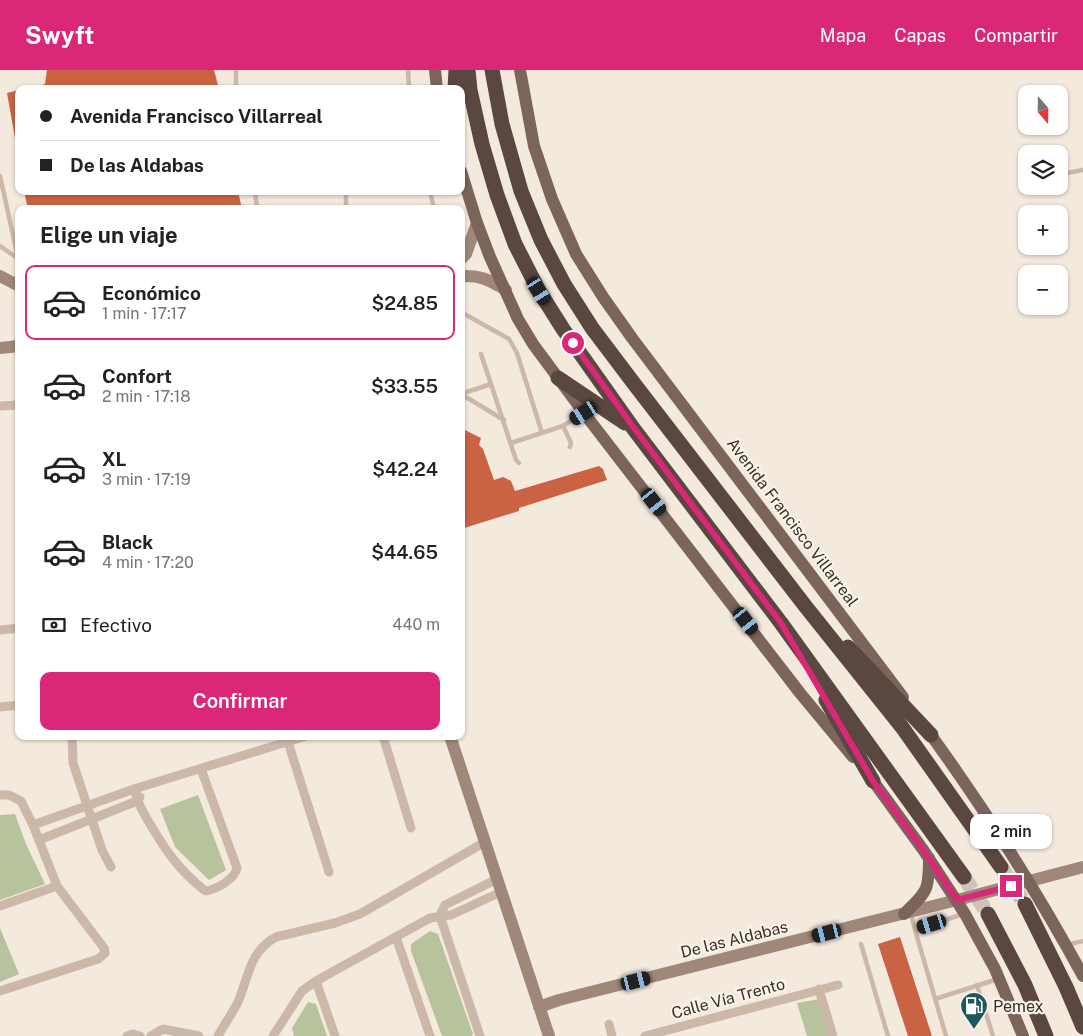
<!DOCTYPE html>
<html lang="es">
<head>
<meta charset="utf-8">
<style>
  :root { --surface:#fff; --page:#f6f6f6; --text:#222; --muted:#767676; --line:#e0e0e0; --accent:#db2777 }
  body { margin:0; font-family:"Public Sans",sans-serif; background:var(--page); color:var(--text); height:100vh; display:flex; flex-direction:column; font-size:19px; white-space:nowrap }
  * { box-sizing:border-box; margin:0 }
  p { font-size:16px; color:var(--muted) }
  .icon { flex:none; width:28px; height:28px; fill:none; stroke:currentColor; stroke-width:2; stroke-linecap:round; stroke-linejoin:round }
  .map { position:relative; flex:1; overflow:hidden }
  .drawer { position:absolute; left:15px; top:135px; width:450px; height:535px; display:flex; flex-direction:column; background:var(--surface); border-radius:10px; box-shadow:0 1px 4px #0004 }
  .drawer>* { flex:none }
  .hud { position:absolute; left:15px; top:15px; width:450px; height:110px; border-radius:10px; box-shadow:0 1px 4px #0004; display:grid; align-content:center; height:110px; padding:0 25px; background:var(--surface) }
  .needle { width:32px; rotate:160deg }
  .buttons { position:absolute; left:1018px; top:15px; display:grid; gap:10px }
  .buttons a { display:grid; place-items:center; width:50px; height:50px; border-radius:10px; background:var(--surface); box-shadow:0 1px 4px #0004; font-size:25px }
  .end { position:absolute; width:22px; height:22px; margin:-11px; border:6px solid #db2777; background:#fff; box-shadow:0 0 0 2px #fff }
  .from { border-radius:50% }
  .bubble { position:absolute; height:35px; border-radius:10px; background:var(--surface); box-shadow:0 1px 4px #0004; font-size:16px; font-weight:600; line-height:35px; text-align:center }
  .car { position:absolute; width:15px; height:30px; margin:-15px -8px; border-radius:6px; box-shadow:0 0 4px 1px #0007; background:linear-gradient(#222 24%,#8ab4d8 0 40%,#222 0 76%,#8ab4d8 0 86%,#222 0) }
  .hud b { display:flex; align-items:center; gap:18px; height:48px; font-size:19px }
  .hud b+b { border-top:1px solid var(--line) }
  .hud i { width:12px; height:12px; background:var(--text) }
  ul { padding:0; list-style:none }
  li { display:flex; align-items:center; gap:15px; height:75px; margin:0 10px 8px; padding:0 15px; border:2px solid transparent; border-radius:10px }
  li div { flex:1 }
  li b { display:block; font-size:19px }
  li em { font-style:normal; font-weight:600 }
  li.current { border-color:var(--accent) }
  li>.icon { width:45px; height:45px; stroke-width:1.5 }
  h2 { padding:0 25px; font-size:22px; line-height:60px }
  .pay { display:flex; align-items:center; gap:12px; height:55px; padding:0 25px; font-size:19px }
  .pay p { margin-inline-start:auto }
  .cta { display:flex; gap:10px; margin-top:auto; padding:10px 25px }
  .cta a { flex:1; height:58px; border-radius:10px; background:var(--accent); color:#fff; font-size:20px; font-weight:600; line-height:58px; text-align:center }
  header { display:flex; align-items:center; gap:30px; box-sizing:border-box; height:70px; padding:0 25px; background:var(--accent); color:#fff }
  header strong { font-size:24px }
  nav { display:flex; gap:28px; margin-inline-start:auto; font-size:18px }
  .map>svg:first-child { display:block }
  .green { fill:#b7c39c }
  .building { fill:#ca6344 }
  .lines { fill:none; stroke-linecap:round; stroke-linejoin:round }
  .highway-tunnel { stroke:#cec4b9; stroke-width:15; stroke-dasharray:15 8; stroke-linecap:butt }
  .lane { stroke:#ccb8a8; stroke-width:4.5 }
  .street { stroke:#ccb8a8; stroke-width:9 }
  .secondary { stroke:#a08779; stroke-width:12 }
  .primary { stroke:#7b6459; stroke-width:12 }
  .highway { stroke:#5a473f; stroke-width:15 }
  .route { stroke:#db2777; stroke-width:6 }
  .labels { text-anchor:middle; stroke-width:4.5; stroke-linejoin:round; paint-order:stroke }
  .street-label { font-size:16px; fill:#392e29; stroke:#fbf3ea }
  .poi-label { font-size:16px; fill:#392e29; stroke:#fbf3ea; text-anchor:start }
</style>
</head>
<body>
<header>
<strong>Swyft</strong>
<nav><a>Mapa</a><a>Capas</a><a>Compartir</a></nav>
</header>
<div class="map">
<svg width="1083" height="966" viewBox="0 0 1083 966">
  <rect width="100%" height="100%" fill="#f3e9dd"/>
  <!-- green -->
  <path class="green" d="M198 725 226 800 209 810 175 777 160 739Z
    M15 744 26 774 45 814 0 830V745Z
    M0 858 19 904 0 912Z
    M430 861 438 864 473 964 472 966H442L411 881V874Z
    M820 929 832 966H807L797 933Z
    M308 932 316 934 327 966H294L292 958Z"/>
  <!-- building -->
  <path class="building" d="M47 0H214L219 19H29L45 14Z
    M19 20V85H18L7 23Z
    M24 121H238L242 139H28Z
    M461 358 481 368 479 375 483 379 494 410 503 407 511 411 515 421 599 396 603 399 607 410 519 438V441L461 459Z
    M900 867 932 966H908L878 874Z"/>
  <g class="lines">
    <!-- highway-tunnel -->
    <path class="highway-tunnel" d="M1001 797 1025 834
      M964 807 988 844"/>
    <!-- lane -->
    <path class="lane" d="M408 0 409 19
      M236 19V0
      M1059 101 1067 103 1083 100
      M0 106 18 188
      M255 121 257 139
      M346 121V139
      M430 121 434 139
      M0 176 17 188
      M461 242 509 269 517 283 542 363
      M491 314 516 390 519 393
      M461 324 491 314 481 284
      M461 324 504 350
      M563 356 571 373 570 377
      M511 373 563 356 583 343
      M911 844 915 860
      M861 874 888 966
      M1067 875 1083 871
      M977 915 993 966
      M935 929 998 909
      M946 966 915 860 963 844"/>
    <!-- street -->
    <path class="street" d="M0 336 19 335
      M0 560 19 558
      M0 637 19 635
      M72 666 73 693 102 780 111 797
      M383 666 411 758
      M288 672 329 802
      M134 719C137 732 143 742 150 754 166 781 179 800 204 820L206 821C217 819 235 809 237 798L201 699
      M0 725H9L21 731 33 755 57 816 104 878 105 883 98 889 0 921
      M33 755 134 719 306 666
      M39 770 137 731 140 727
      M0 836 57 816
      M439 847 442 852 480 966
      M439 847 445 835 497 809
      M396 867 430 966
      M316 911 335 966
      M819 919 833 966
      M609 954 612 966
      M127 966 133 964 140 966
      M151 966 163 959 199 966
      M218 966C224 955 232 944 238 932 249 906 249 882 276 867L335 853 360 844 485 772
      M273 966 302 921 316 911 430 848 451 845 501 822
      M645 966 838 915"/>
    <!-- secondary -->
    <path class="secondary" d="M461 189 466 184 477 153
      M0 206 19 216
      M461 206C481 205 489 210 506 220
      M0 278 19 276
      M450 666 549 966
      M539 937 559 930 957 830 1083 797"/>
    <!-- primary -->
    <path class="primary" d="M435 0 437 19
      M520 0 534 76 552 129 576 184 603 227 632 268 903 627
      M461 101 477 153 490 187 518 249 533 274 584 343 800 623 853 687
      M925 657C983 736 1036 820 1083 906
      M868 704 924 781 965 844 995 899 1023 966
      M904 844C927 821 929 822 929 788"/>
    <!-- highway -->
    <path class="highway" d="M468 0 470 20 482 74 497 125 515 174 539 221 563 259 633 358 781 553 964 807
      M492 0 502 54 521 121 541 170 564 214 592 258 632 311 806 537 902 657 1001 797
      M455 19 456 0
      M558 308 625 353
      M848 577 931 665
      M826 630 873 711
      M1025 834 1066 917 1083 957
      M988 844 1025 915 1046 966"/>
  </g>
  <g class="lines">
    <!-- route -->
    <path class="route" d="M573 273 634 358 781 553 873 711 924 781 957 830 1011 816"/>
  </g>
  <!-- icons -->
  <defs>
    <symbol id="fuel-pin" viewBox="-11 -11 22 30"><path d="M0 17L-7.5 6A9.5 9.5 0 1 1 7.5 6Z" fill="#1c595c" stroke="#fbf3ea"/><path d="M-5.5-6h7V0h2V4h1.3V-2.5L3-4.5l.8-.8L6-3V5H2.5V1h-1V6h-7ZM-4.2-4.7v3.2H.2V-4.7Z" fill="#fff"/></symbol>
  </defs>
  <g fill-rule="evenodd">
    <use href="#fuel-pin" x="958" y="920" width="32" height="43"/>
  </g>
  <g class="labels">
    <!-- street labels -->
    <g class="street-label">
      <text transform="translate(793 452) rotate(53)" y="6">Avenida Francisco Villarreal</text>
      <text transform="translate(734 869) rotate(-14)" y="6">De las Aldabas</text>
      <text transform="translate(728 928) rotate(-15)" y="6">Calle Vía Trento</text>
    </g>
    <!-- poi labels -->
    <g class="poi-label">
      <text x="993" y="942">Pemex</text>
    </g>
  </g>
</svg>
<div class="buttons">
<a><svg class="needle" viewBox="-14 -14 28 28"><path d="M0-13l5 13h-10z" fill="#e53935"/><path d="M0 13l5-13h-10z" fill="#767676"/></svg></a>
<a><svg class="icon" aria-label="layers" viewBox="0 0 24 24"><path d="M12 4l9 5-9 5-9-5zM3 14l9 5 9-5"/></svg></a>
<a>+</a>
<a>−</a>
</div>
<i class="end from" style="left:573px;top:273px"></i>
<i class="end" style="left:1011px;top:816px"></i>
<div class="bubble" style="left:970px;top:744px;width:82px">2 min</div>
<i class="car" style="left:539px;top:221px;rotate:148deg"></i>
<i class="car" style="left:584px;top:343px;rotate:237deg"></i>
<i class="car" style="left:654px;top:432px;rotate:142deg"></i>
<i class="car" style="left:746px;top:551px;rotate:143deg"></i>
<i class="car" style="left:932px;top:854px;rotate:253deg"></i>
<i class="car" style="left:827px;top:863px;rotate:256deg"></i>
<i class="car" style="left:636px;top:911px;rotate:76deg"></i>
<div class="hud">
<b><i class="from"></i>Avenida Francisco Villarreal</b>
<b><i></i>De las Aldabas</b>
</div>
<section class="drawer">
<h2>Elige un viaje</h2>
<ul>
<li class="current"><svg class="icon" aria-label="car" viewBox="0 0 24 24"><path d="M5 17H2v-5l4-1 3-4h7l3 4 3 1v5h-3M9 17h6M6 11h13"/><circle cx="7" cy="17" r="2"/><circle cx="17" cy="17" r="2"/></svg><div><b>Económico</b><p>1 min · 17:17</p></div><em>$24.85</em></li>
<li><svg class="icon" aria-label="car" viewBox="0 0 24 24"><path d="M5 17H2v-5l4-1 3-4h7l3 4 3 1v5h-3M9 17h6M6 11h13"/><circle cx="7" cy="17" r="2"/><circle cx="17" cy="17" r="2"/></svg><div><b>Confort</b><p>2 min · 17:18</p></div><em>$33.55</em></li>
<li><svg class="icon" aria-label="car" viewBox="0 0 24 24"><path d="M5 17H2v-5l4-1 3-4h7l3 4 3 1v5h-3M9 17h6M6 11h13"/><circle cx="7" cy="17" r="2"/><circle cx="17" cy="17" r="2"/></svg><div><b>XL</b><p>3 min · 17:19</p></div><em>$42.24</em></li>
<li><svg class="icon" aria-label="car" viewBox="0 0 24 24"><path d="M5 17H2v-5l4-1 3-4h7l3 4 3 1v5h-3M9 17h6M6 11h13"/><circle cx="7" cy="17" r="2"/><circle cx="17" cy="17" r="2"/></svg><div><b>Black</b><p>4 min · 17:20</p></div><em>$44.65</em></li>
</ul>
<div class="pay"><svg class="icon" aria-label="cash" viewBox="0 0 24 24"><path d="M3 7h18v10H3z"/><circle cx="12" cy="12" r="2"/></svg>Efectivo<p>440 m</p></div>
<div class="cta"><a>Confirmar</a></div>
</section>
</div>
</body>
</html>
